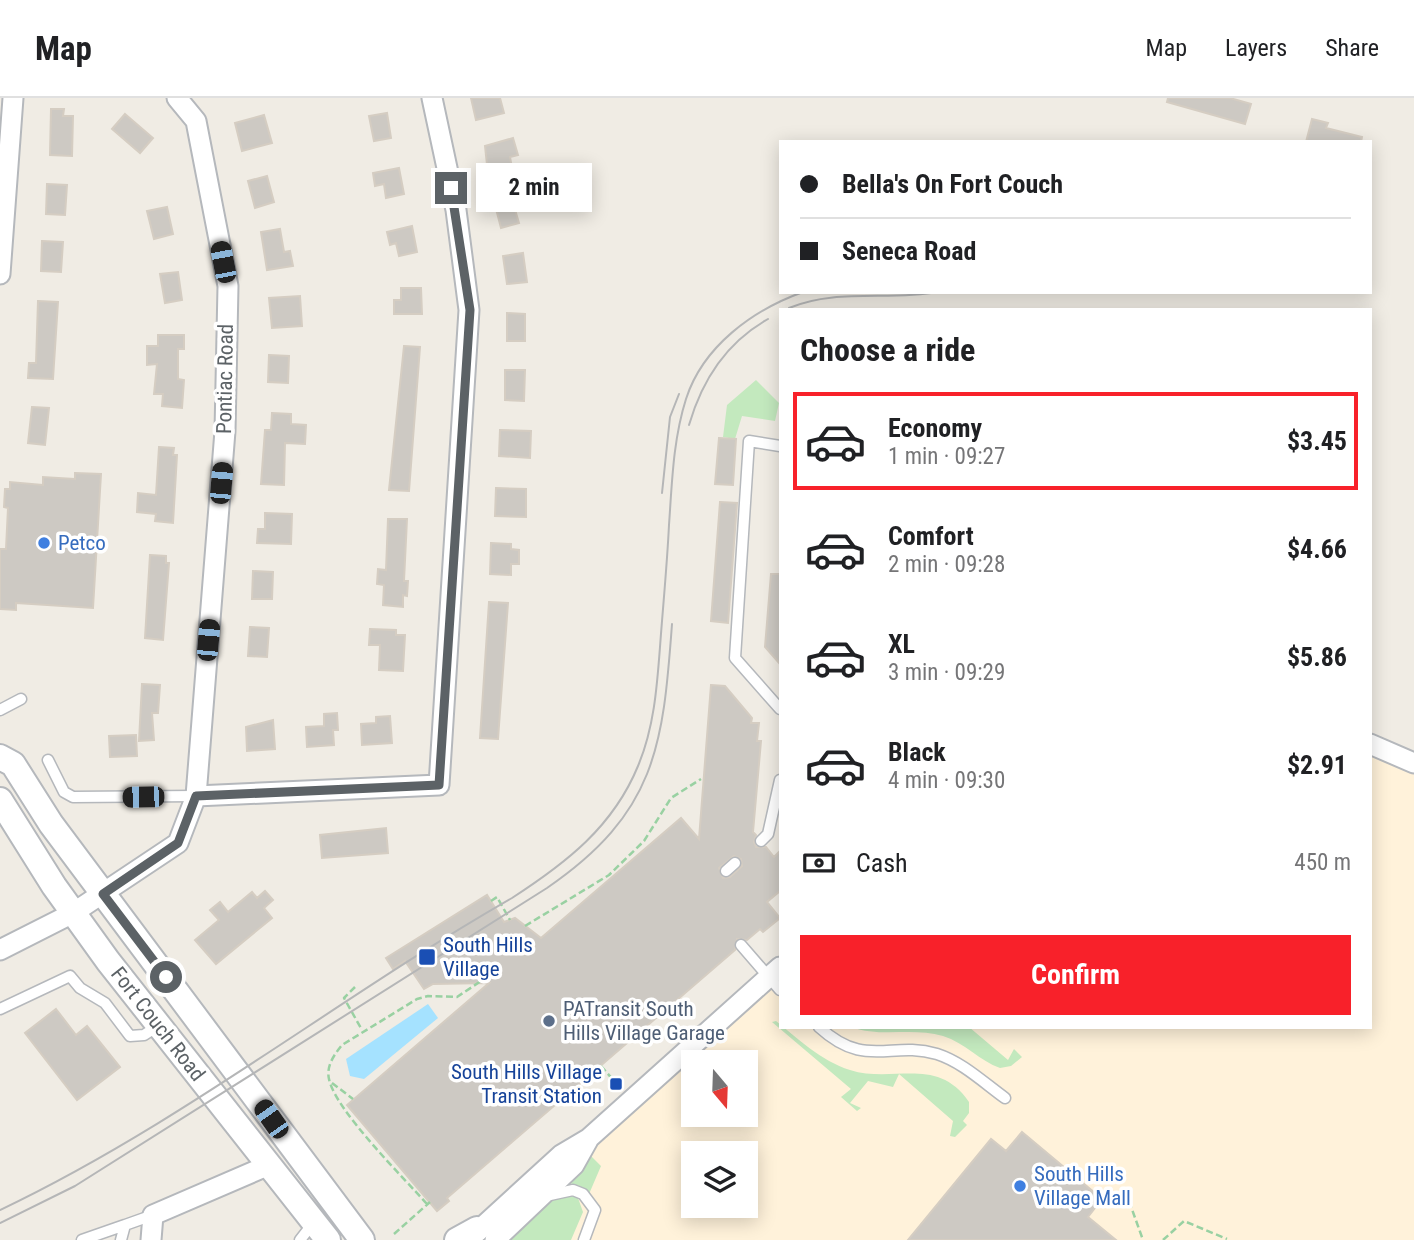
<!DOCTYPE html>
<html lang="en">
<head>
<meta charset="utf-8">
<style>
  :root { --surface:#fff; --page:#f2f2f2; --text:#202124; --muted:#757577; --line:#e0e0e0; --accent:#f8212a }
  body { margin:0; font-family:"Roboto Condensed",sans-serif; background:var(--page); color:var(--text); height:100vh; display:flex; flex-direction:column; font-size:26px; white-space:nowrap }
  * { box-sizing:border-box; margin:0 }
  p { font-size:23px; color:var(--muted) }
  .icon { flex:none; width:38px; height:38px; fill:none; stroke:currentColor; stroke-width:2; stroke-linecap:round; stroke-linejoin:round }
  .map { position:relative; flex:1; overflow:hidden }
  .drawer { position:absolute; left:779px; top:210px; width:593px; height:721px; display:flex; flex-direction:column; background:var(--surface); border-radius:0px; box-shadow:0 4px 18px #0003 }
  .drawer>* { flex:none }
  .top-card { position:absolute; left:779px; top:42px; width:593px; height:154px; border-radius:0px; box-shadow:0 4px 18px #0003; display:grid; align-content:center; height:154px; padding:0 21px; background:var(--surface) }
  .needle { width:46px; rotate:161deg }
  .buttons { position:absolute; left:681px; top:952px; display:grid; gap:14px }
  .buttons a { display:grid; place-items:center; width:77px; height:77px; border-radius:0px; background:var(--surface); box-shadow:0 4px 18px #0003; font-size:35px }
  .end { position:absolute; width:32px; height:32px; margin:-16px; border:9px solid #5c6266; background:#fff; box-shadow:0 0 0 4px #fff }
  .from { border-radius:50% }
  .bubble { position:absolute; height:49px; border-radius:0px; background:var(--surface); box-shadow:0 4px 18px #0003; font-size:23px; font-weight:700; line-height:49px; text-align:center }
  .car { position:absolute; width:21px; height:42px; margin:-21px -10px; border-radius:9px; box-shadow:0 0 5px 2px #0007; background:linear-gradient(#222 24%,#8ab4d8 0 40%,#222 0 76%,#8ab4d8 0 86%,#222 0) }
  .top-card b { display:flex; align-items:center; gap:24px; height:66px; font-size:26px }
  .top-card b+b { border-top:2px solid var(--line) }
  .top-card i { width:18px; height:18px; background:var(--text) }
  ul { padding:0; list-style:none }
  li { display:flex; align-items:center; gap:21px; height:98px; margin:0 14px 10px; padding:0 7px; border:4px solid transparent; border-radius:0px }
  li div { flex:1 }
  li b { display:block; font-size:26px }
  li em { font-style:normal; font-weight:700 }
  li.active { border-color:var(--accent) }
  li>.icon { width:63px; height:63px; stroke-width:1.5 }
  h2 { padding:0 21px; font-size:32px; line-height:84px }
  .pay { display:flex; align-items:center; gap:18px; height:77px; padding:0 21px; font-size:26px }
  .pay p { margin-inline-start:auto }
  .action { display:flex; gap:14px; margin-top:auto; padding:14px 21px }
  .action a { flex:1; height:80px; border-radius:0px; background:var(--accent); color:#fff; font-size:28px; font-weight:700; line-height:80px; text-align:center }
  header { display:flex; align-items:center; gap:42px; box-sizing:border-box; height:98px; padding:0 35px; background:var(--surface); border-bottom:2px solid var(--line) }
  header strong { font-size:33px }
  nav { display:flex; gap:38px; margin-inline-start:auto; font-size:24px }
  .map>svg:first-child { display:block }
  .commercial { fill:#fff2da; fill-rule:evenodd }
  .green { fill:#c3e9be }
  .water { fill:#a5e2ff }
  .building { fill:#cdc9c3; stroke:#d5cdc2; stroke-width:2; fill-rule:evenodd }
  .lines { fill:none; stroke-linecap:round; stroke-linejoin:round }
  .service-casing { stroke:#b5b8bc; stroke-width:13 }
  .minor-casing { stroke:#b5b8bc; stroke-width:23 }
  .tertiary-casing { stroke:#b5b8bc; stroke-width:28 }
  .path { stroke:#99d1a2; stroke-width:2.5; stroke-dasharray:7 3.5; stroke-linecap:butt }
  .service { stroke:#fff; stroke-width:10 }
  .minor { stroke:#fff; stroke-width:19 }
  .tertiary { stroke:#fff; stroke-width:24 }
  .tram { stroke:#b5b6b7; stroke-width:2 }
  .route { stroke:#5c6266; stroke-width:9 }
  .shop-dot { fill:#3f7fe0; stroke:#fff; stroke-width:2.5 }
  .transit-dot { fill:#1a4fb4; stroke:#fff; stroke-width:2.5 }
  .service-dot { fill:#5c6f8a; stroke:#fff; stroke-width:2.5 }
  .labels { text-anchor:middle; stroke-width:7; stroke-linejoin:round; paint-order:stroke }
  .street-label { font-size:21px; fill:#5c6266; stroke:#fff }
  .shop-label { font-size:21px; fill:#366cbe; stroke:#fff; text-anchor:start }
  .transit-label { font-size:21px; fill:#164399; stroke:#fff; text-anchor:start }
  .service-label { font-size:21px; fill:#4e5e75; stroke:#fff; text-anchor:start }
</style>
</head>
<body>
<header>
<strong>Map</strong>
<nav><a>Map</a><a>Layers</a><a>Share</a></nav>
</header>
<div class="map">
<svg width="1414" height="1142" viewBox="0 0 1414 1142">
  <rect width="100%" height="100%" fill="#f0ece4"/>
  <!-- commercial -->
  <path class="commercial" d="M1370 646 1414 665V1142H495L780 869V929H1370ZM693 964H746V1017H693ZM693 1055H746V1108H693Z"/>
  <!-- green -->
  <path class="green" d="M756 282 779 305 775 323 742 318 735 341 723 339 727 307Z
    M776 923C797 940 821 963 850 972 893 986 937 957 969 1004V1015L963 1023 967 1027 955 1039 950 1038 953 1023 899 976 893 989 868 983 850 1005 861 1010 857 1013 841 999 851 991 772 924Z
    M851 929H969L1008 962 1014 951 1022 959 1011 968 1000 970C980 963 965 945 943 938 912 929 881 940 851 929Z
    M590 1057 601 1068 589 1096 580 1088 561 1083Z
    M573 1096 578 1100 583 1114 571 1142H504L552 1099Z"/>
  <!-- water -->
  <path class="water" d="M428 906 438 920 364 981 350 978 346 961Z"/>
  <!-- building -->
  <path class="building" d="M471 0H500L504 15 476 22Z
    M1168 0H1230L1251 6 1245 26 1167 4Z
    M51 11H64L63 18H73L72 58 50 57Z
    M387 15 391 40 374 43 369 18Z
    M125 16 153 40 140 55 112 31Z
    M264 17 272 45 242 53 235 25Z
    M1312 21 1328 25 1326 30 1362 39 1361 44H1306Z
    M513 40 518 57 510 59 512 70 488 76 485 48Z
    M399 70 404 96 386 100 384 86 375 88 373 75Z
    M267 78 274 104 255 110 248 83Z
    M47 86 67 87 65 117 46 116Z
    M511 98 519 125 501 130 494 103Z
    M167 109 173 136 154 141 147 113Z
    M412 128 417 154 399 158 396 145 390 147 387 134Z
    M280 131 284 154 290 153 293 168 267 172 261 134Z
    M42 143 63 144 61 174 41 173Z
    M523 155 527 184 507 186 503 158Z
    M178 174 182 202 165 205 160 176Z
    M401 190H421L422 216H394V202H401Z
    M300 198 302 228 272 230 269 200Z
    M38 203 58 204 53 281 28 280 29 265H36Z
    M507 215 525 216V243H507Z
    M158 237H184V251H178V281L184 282 182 310 162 308 163 296H154L157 266 147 267V248H158Z
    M404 248 420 249 409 393 389 392Z
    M269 257 289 258 288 285 268 284Z
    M505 272H525L524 303 505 302Z
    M32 309 49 310 45 347 28 345Z
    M272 315 291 316V326L306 327 305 346 285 345 284 387 261 386 265 332H271Z
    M500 332 531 333 530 360 499 358Z
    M719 340 736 341 733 387 715 386Z
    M159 349 174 350 173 357H177L173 425 155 423 156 416 137 414 138 395 156 397Z
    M75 375 101 376 93 510 16 505V512L0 511V451H6L8 410 4 409 5 391H10V384L43 387V379L75 381Z
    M496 390 526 391V419L495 418Z
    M720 404 737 405 728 525 711 523Z
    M265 415 292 416 291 446 257 445 258 431H265Z
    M388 421H407L404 483H408L407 498 403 497V509L383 507 384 487 377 486 378 471 386 472Z
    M491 445 511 446V451L519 452V466H511V477L490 476Z
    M150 457 166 458V465H169L163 542 145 540Z
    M253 473 273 474 272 501H252Z
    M771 476H780V566L765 549Z
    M489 504 508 505 498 641 480 640Z
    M250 529 269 530 267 559 248 558Z
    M370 531 396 532V537H405L403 573 379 572 380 547H369Z
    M142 586 160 587 158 615H152L154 642 139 643Z
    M711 587 725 588 752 620 751 625H759L757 643H761L753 734 756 737 754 744 756 749H766L774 759 780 753V793L767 804 780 820 763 834 760 831 747 842 737 841 735 852 447 1100 449 1103 437 1113 347 1007 489 885 433 886 424 891 405 863 393 871 386 860 487 797 504 824 515 820 541 840 681 720 699 741ZM734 758 741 761 742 768 730 779 723 780 719 770Z
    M337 615 338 632H333L334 647 307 649 306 629 324 628V616Z
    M390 618 392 645 362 647 361 626 376 625V619Z
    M273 622 275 651 247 653 246 629Z
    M136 637 137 658 110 659 109 638Z
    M386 730 388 755 322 760 320 737Z
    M265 793 273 802 264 810 272 820 216 866 195 842 219 822 210 812 220 804 228 814 252 794 257 800Z
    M56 911 76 937 87 928 120 969 77 1002 25 935Z
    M1022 1034 1102 1101 1088 1119 1116 1142H908L991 1041 1006 1053Z"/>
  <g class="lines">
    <defs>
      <path id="service" d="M780 348 749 343 735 560 780 611
        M0 612 21 601
        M48 662 64 694 73 699 196 698
        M761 743 768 736 780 682
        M726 773 735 765
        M741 847 780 892
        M0 911 70 878 80 890 105 905 130 938 144 937 158 928
        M819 929C866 972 890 942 937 956 962 964 983 984 1005 1000
        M550 1097 573 1092 583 1096 595 1112 584 1142
        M82 1142 125 1127
        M121 1142 125 1127 153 1117
        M300 1142 314 1124"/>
      <path id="minor" d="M0 176 13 0
        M1370 646 1414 665
        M196 698 439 687 469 212 456 112 432 0
        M0 852 73 815 178 745 196 698 225 333 228 188 196 23 177 0
        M151 1142 153 1117 269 1067
        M468 1142 561 1057 588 1041 780 869
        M495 1142 574 1067 588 1042"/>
      <path id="tertiary" d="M0 659 13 666 51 726 362 1142
        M0 702 54 788 108 863 328 1142
        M457 1142 477 1131"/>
    </defs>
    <!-- service casing -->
    <use href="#service" class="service-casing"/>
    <!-- minor casing -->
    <use href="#minor" class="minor-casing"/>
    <!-- tertiary casing -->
    <use href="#tertiary" class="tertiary-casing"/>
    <!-- path -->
    <path class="path" d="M491 803 497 799 510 822
      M525 828 609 777 644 743 671 700 701 681
      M355 889 344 900 362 932
      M601 968 615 984
      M332 985 353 1001
      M1129 1103 1143 1142
      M427 1106C404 1080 335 1012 329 981 326 968 334 957 342 947L417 901 428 898 457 899 493 875
      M394 1136 430 1104
      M1163 1142 1184 1123 1227 1141"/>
    <!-- service -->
    <use href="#service" class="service"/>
    <!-- minor -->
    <use href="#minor" class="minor"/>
    <!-- tertiary -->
    <use href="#tertiary" class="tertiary"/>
    <!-- tram -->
    <path class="tram" d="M789 210C836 190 889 203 938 194
      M689 327C702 282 727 244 768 221
      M662 395 670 319 679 296
      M0 1112C181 1026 339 899 512 800 566 765 613 729 638 668 654 630 657 589 660 549 663 508 667 468 669 427 672 385 673 342 686 301 703 248 753 212 803 194
      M0 1125 75 1088 547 790C656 715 663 649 672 526"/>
  </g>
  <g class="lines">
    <!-- route -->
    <path class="route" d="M166 879 103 796 178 745 196 698 439 687 470 212 451 90"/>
  </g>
  <!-- markers -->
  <g class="shop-dot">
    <circle cx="44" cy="445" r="7"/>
    <circle cx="1020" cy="1088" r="7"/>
  </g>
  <g class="transit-dot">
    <rect x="418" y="850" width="18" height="18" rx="3.5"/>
    <rect x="609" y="979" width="14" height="14" rx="3.5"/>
  </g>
  <circle class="service-dot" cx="549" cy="923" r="7"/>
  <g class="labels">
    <!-- street labels -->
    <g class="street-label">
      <text transform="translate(225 281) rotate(-89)" y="7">Pontiac Road</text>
      <text transform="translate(158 926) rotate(52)" y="7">Fort Couch Road</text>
    </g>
    <!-- shop labels -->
    <g class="shop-label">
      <text x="58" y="452">Petco</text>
      <text x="1034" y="1083">South Hills<tspan x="1034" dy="24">Village Mall</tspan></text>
    </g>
    <!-- transit labels -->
    <g class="transit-label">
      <text x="443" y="854">South Hills<tspan x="443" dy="24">Village</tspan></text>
      <text x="602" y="981" text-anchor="end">South Hills Village<tspan x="602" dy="24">Transit Station</tspan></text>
    </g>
    <!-- service labels -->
    <g class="service-label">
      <text x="563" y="918">PATransit South<tspan x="563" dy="24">Hills Village Garage</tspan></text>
    </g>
  </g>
</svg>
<div class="buttons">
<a><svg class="needle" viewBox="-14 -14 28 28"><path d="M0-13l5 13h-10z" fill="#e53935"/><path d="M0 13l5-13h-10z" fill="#757577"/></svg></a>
<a><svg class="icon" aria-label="layers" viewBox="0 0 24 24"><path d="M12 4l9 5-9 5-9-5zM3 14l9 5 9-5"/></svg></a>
</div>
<i class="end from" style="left:166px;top:879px"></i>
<i class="end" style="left:451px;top:90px"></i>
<div class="bubble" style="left:476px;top:65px;width:116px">2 min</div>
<i class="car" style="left:223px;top:164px;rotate:349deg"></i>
<i class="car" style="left:221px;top:385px;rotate:5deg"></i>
<i class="car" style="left:208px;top:542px;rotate:5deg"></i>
<i class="car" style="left:143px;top:699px;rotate:269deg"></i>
<i class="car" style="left:271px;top:1021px;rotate:325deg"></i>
<div class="top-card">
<b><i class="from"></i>Bella's On Fort Couch</b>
<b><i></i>Seneca Road</b>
</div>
<section class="drawer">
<h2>Choose a ride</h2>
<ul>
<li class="active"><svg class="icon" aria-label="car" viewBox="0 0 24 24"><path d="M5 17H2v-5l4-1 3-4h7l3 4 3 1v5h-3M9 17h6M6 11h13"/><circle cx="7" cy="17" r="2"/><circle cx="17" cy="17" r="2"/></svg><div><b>Economy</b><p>1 min · 09:27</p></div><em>$3.45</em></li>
<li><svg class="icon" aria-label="car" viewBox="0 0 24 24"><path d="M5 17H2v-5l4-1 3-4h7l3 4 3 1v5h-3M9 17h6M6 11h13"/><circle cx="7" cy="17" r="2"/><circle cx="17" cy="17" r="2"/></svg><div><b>Comfort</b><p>2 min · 09:28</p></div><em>$4.66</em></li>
<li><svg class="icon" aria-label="car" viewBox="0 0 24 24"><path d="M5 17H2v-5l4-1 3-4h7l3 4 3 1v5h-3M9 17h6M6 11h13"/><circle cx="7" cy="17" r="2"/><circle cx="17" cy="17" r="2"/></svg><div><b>XL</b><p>3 min · 09:29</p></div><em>$5.86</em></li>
<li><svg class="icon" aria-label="car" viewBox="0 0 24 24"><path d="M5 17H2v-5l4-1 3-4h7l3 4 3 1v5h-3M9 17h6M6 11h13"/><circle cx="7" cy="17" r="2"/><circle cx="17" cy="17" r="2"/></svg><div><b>Black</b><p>4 min · 09:30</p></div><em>$2.91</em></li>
</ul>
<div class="pay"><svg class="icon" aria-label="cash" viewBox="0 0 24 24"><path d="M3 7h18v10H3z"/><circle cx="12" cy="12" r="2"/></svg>Cash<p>450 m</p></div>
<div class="action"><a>Confirm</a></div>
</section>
</div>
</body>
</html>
